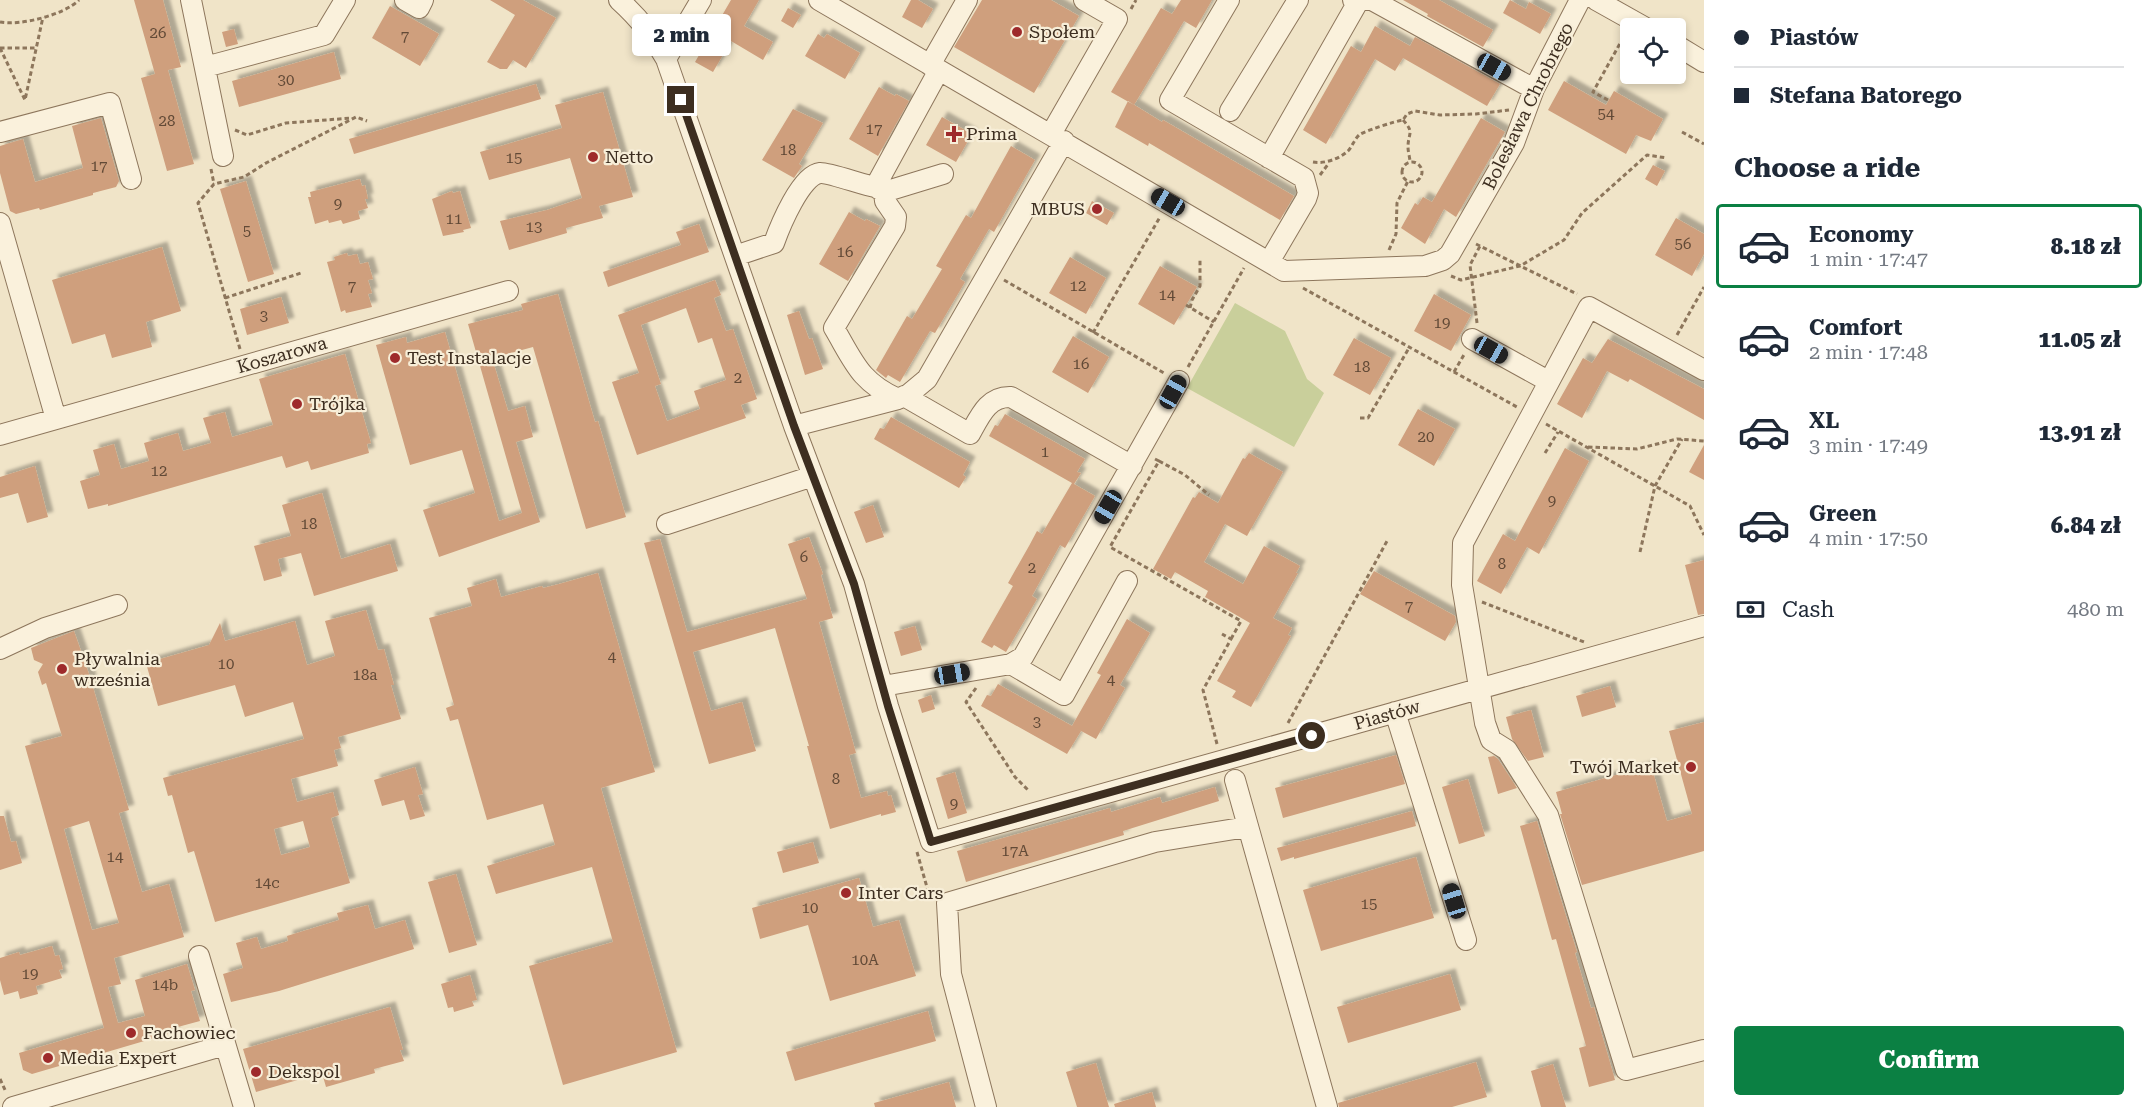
<!DOCTYPE html>
<html lang="en">
<head>
<meta charset="utf-8">
<style>
  :root { --surface:#fff; --page:#f2f2f3; --text:#1f2937; --muted:#747a83; --line:#e0e1e3; --accent:#0b8043 }
  body { margin:0; font-family:"Roboto Serif",serif; background:var(--page); color:var(--text); height:100vh; display:flex; flex-direction:column; font-size:22px; white-space:nowrap }
  * { box-sizing:border-box; margin:0 }
  p { font-size:20px; color:var(--muted) }
  .icon { flex:none; width:33px; height:33px; fill:none; stroke:currentColor; stroke-width:2; stroke-linecap:round; stroke-linejoin:round }
  .map { position:relative; flex:1; overflow:hidden }
  .sheet { display:flex; flex-direction:column; background:var(--surface); width:450px }
  .sheet>* { flex:none }
  .top-card { display:grid; align-content:center; height:132px; padding:0 30px; background:var(--surface) }
  .tools { position:absolute; left:1620px; top:18px; display:grid; gap:12px }
  .tools a { display:grid; place-items:center; width:66px; height:66px; border-radius:6px; background:var(--surface); box-shadow:0 3px 9px #0003; font-size:30px }
  .end { position:absolute; width:27px; height:27px; margin:-14px; border:8px solid #3d2e20; background:#fff; box-shadow:0 0 0 3px #fff }
  .from { border-radius:50% }
  .bubble { position:absolute; height:42px; border-radius:6px; background:var(--surface); box-shadow:0 3px 9px #0003; font-size:20px; font-weight:800; line-height:42px; text-align:center }
  .car { position:absolute; width:18px; height:36px; margin:-18px -9px; border-radius:8px; box-shadow:0 0 4px 2px #0007; background:linear-gradient(#222 24%,#8ab4d8 0 40%,#222 0 76%,#8ab4d8 0 86%,#222 0) }
  .top-card b { display:flex; align-items:center; gap:21px; height:57px; font-size:22px }
  .top-card b+b { border-top:2px solid var(--line) }
  .top-card i { width:15px; height:15px; background:var(--text) }
  ul { padding:0; list-style:none }
  li { display:flex; align-items:center; gap:18px; height:84px; margin:0 12px 9px; padding:0 18px; border:3px solid transparent; border-radius:6px }
  li div { flex:1 }
  li b { display:block; font-size:22px }
  li em { font-style:normal; font-weight:800 }
  li.on { border-color:var(--accent) }
  li>.icon { width:54px; height:54px; stroke-width:1.5 }
  h2 { padding:0 30px; font-size:27px; line-height:72px }
  .pay { display:flex; align-items:center; gap:15px; height:66px; padding:0 30px; font-size:22px }
  .pay p { margin-inline-start:auto }
  .primary-button { display:flex; gap:12px; margin-top:auto; padding:12px 30px }
  .primary-button a { flex:1; height:69px; border-radius:6px; background:var(--accent); color:#fff; font-size:24px; font-weight:800; line-height:69px; text-align:center }
  main { display:flex; flex:1; min-height:0 }
  .map>svg:first-child { display:block }
  .green { fill:#c9cf9b }
  .building { fill:#cf9f7d; fill-rule:evenodd; filter:url(#shadow) }
  .lines { fill:none; stroke-linecap:round; stroke-linejoin:round }
  .minor-casing { stroke:#8d765c; stroke-width:22 }
  .path { stroke:#8d765c; stroke-width:3; stroke-dasharray:4.5 3; stroke-linecap:butt }
  .minor { stroke:#faf1dc; stroke-width:20 }
  .route { stroke:#3d2e20; stroke-width:8 }
  .poi-dot { fill:#9e2a2b; stroke:#f7eed8; stroke-width:2 }
  .labels { text-anchor:middle; stroke-width:4.5; stroke-linejoin:round; paint-order:stroke }
  .number-label { font-size:15px; fill:#624a37 }
  .poi-label { font-size:18px; fill:#3d2e20; stroke:#f7eed8; text-anchor:start }
  .street-label { font-size:18px; fill:#3d2e20; stroke:#f7eed8 }
</style>
</head>
<body>
<main>
<div class="map">
<svg width="1704" height="1107" viewBox="0 0 1704 1107">
  <defs>
    <filter id="shadow"><feDropShadow dx="5.5" dy="-5.5" stdDeviation="1.5" flood-color="#0004"/></filter>
  </defs>
  <rect width="100%" height="100%" fill="#f0e4c8"/>
  <!-- green -->
  <path class="green" d="M1235 303 1285 331 1307 379 1324 393 1294 447 1187 388Z"/>
  <!-- building -->
  <path class="building" d="M134 0H163L181 67 168 70 194 164 167 171 141 78 155 74Z
    M490 0H523L556 18 526 68 513 60 507 69H500L487 62 515 15Z
    M731 0H759L744 26 773 42 763 60 731 41 713 72 695 62Z
    M911 0H918L933 9 922 28 902 17Z
    M982 0H1051L1079 16 1034 93 954 47Z
    M1181 0H1212L1196 28 1184 21 1134 105 1111 92 1161 8 1172 14Z
    M1403 0H1439L1493 30 1483 47 1427 16 1428 14Z
    M1510 0 1526 9 1529 2 1551 14 1540 34 1503 13Z
    M390 6 439 34 420 66 372 38Z
    M788 8 801 15 793 28 781 21Z
    M1375 26 1410 46 1415 37 1500 84 1487 106 1403 58 1395 71 1375 59 1326 144 1303 130 1351 46 1361 52Z
    M234 29 238 44 226 47 222 32Z
    M818 34 824 38 827 34 860 53 845 79 805 56Z
    M334 52 341 79 239 107 232 81Z
    M1564 81 1606 105 1614 91 1663 119 1651 141 1636 135 1626 154 1548 110Z
    M536 84 541 99 354 154 349 139Z
    M879 87 895 96 896 94 909 101 878 156 849 139Z
    M603 92 633 197 599 206 603 218 566 228 567 233 509 250 500 221 547 210 582 198 570 158 489 180 480 152 562 128 555 105Z
    M1128 101 1162 122 1163 120 1294 196 1280 220 1149 143 1148 146 1115 127Z
    M793 109 823 123 799 164 802 166 794 178 762 160Z
    M942 117 972 134 956 162 926 145Z
    M101 118 119 181 116 187 93 193V195L40 210 39 208 16 214 10 211 0 173V146L23 139 35 182 83 168 72 126Z
    M1481 118 1505 132 1456 217 1444 209 1425 244 1401 228 1415 203 1418 205 1423 197 1432 202Z
    M1011 146 1035 160 994 232 989 229 960 279 965 282 935 333 930 331 900 382 888 375 886 378 876 370 907 316 912 319 942 269 936 266 966 215 971 218Z
    M1653 165 1665 171 1657 186 1645 179Z
    M360 179 362 186 365 185 368 199H365L368 208 358 211 360 219 343 224 341 220 329 223 328 220 315 224 308 197H311L310 192Z
    M246 181 274 274 248 282 220 189Z
    M452 191 453 193 460 191 471 228 463 230 464 232 443 236 432 199Z
    M1092 201 1114 213 1107 225 1086 213Z
    M849 212 865 221 866 219 880 226 848 281 819 264Z
    M1676 218 1704 234V254L1692 276 1655 255Z
    M699 224 709 252 608 287 603 272 681 245 676 232Z
    M162 247 181 311 146 322 152 347 112 358 105 334 72 344 52 280Z
    M347 253 348 256 357 254 360 264 368 262 373 279 368 280 372 293 368 294 372 307 346 313 345 310 341 312 327 262 335 260 334 257Z
    M1070 257 1106 278 1086 314 1049 293Z
    M1160 266 1197 287 1174 325 1138 304Z
    M715 280 721 295 714 298 726 331 733 329 757 399 741 405 746 418 637 455 612 382 639 373 618 315ZM686 308 698 343 712 338 726 380 694 391 700 409 667 421 655 386 661 384 641 325Z
    M558 294 595 422 598 421 626 517 586 529 533 347 492 358 508 411 525 406 533 437 516 442 540 522 439 557 423 510 475 493 462 450 410 465 376 345 406 337 407 343 445 332 499 521 522 513 468 324 523 310 521 304Z
    M1434 294 1471 315 1451 351 1414 331Z
    M281 297 289 323 247 335 240 309Z
    M799 311 809 339 812 338 823 369 805 375 787 315Z
    M1073 336 1109 357 1088 393 1052 372Z
    M1354 338 1391 358 1370 395 1333 375Z
    M1608 339 1704 389V420L1630 379 1628 382 1607 371 1582 418 1557 404 1583 358 1592 363Z
    M345 354 371 443 367 444 369 453 311 470 308 461 286 468 282 456 108 506V504L88 509 80 481 100 475 93 450 114 444 121 469 149 461 144 443 178 433 183 451 211 443 203 418 225 412 232 437 273 425 259 379Z
    M1418 409 1455 429 1434 466 1398 445Z
    M1005 414 1085 459 1077 472 1081 473 1074 484 1095 496 1065 548 1060 545 1032 596 1037 599 1006 652 994 645 992 648 981 642 1013 586 1008 583 1029 546 1037 531 1042 534 1072 483 989 436 995 425 998 426Z
    M891 417 970 462 963 475 966 477 959 488 874 439 880 428 884 429Z
    M1704 445V480L1689 472Z
    M1565 448 1589 461 1539 554 1527 547 1501 594 1477 581 1503 534 1515 541Z
    M1249 453 1283 472 1247 536 1225 524 1204 562 1243 584 1264 546 1300 566 1296 573H1298L1273 618 1292 628 1288 635 1291 636 1251 707 1232 697 1236 691 1217 681 1250 623 1205 597 1208 591 1175 572 1171 579 1153 569 1193 497 1195 498 1199 492 1218 503 1243 458 1245 459Z
    M35 466 48 517 27 523 18 493 0 498V477Z
    M322 493 341 559 390 544 398 571 314 596 301 553 278 559 282 576 264 581 254 546 291 536 282 505Z
    M873 505 884 537 866 543 854 512Z
    M809 537 823 574 821 575 833 618 819 622 856 753 849 755 861 798 887 791 888 796 891 795 896 812 881 816V814L830 829 807 746H809L775 628 693 652 711 711 742 702 756 751 709 764 644 543 660 539 687 632 807 599 788 544Z
    M1704 560V614L1698 615 1685 565Z
    M1374 571 1455 616 1456 622 1445 641 1360 594Z
    M598 573 655 772 601 788 677 1052 563 1085 529 966 613 942 592 867 496 894 487 866 555 845 543 804 487 820 458 719 450 721 446 708 454 705 429 618 472 606 467 588 496 579 501 597 542 586 543 588 559 584Z
    M366 610 378 650 384 649 394 685H391L401 719 338 737 341 748 334 750 338 766 291 779 297 802 333 792 339 815 331 818 350 883 215 922 194 851 188 853 172 795 168 796 163 778 304 739 293 702 245 717 235 685 158 706 146 663 209 645 220 623 225 641 295 621 307 665 335 656 325 621ZM303 821 310 847 281 855 274 829Z
    M1127 619 1150 633 1120 685 1125 688 1096 739 1072 726 1101 675 1097 673Z
    M915 626 922 650 901 656 894 632Z
    M74 631 90 677 129 810 119 813 142 892 169 884 184 937 114 958 121 984 108 987 118 1023 145 1016 135 980 187 964 195 990 191 991 200 1021 174 1028 175 1032 32 1074 23 1070 19 1053 104 1028 25 746 62 736 46 683 42 685 38 672 43 664 34 660 31 648ZM89 821 119 923 92 930 64 829Z
    M998 684 1081 731 1067 754 981 706 987 695 991 696Z
    M1610 686 1616 707 1582 717 1576 696Z
    M931 695 935 709 922 713 918 700Z
    M1531 710 1544 757 1528 761 1512 739 1506 717Z
    M1704 722V851L1582 885 1560 814H1562L1556 792 1651 765 1667 821 1692 814 1669 731Z
    M1396 755 1405 784 1283 818 1275 788Z
    M1494 756 1498 759 1517 788 1498 794 1488 757Z
    M415 767 423 794 418 795 425 816 410 820 404 800 382 806 374 780Z
    M955 772 967 813 948 819 936 778Z
    M1468 779 1485 836 1459 844 1442 787Z
    M1215 787 1219 801 1123 831 1124 835 966 882 957 851 1110 808 1111 812 1160 797 1162 803Z
    M1412 811 1416 826 1294 859V857L1281 861 1277 848Z
    M0 816H4L11 842 16 841 22 863 0 870Z
    M1537 821 1577 952 1575 953 1591 1008 1594 1007 1615 1080 1589 1087 1579 1048 1586 1046 1556 939 1552 940 1520 826Z
    M813 842 819 863 783 873 777 852Z
    M1416 857 1434 918 1321 951 1303 890Z
    M456 874 477 945 449 953 428 882Z
    M859 878 873 927 899 920 916 976 830 1001 808 925 760 939 752 908Z
    M368 905 375 929 405 920 414 949 279 991 231 1002 223 974 243 968 236 943 257 937 261 949 288 941 287 936 339 920 337 913Z
    M52 946 55 956 59 955 63 969 59 970 62 978 36 986 38 994 20 999 18 991 4 995 0 980V958L19 952 20 955Z
    M1450 974 1461 1010 1348 1043 1337 1007Z
    M470 975 477 1000 472 1001 474 1006 454 1012 453 1007 448 1008 441 984Z
    M390 1007 403 1050H400L404 1061 374 1069 375 1073 326 1087 322 1073 256 1092 243 1049Z
    M928 1011 936 1041 795 1081 786 1052Z
    M1476 1062 1487 1097 1452 1107H1339L1338 1103Z
    M1096 1063 1109 1107H1077L1066 1072Z
    M1553 1064 1566 1107H1541L1531 1071Z
    M949 1082 956 1107H875L874 1103Z
    M1152 1092 1156 1107H1115L1114 1104Z"/>
  <g class="lines">
    <defs>
      <path id="minor" d="M191 0 223 156
        M405 0 419 8 423 0
        M619 0C640 19 652 35 666 59L794 426 854 584 888 706 931 842 1704 626
        M819 0 1284 271 1425 266 1443 260 1450 254 1514 143 1534 89 1580 0
        M1229 0 1170 100 1304 178 1308 193 1306 199 1269 262
        M1353 0H1372L1534 89
        M1596 0 1646 28
        M1676 45 1704 62
        M666 59 701 0
        M930 65 967 0
        M205 67 324 35 345 0
        M939 70 875 187 884 192 943 174
        M1230 111 1298 0
        M0 132 110 103 131 179
        M1051 134 1117 19 1084 0
        M1269 158 1359 0
        M884 192 885 201 896 217 895 226 834 328C854 362 860 382 898 399
        M0 223 56 419
        M735 256 774 243C780 226 801 175 820 173 828 172 863 185 875 187
        M1472 339 1548 381
        M1704 370 1589 307 1463 543 1462 585 1485 723 1491 740 1507 750 1548 815 1626 1070 1704 1050
        M904 396 970 434C980 416 988 396 1011 397L1132 466
        M794 426 898 399 909 394 927 379 1064 141
        M0 435 508 291
        M667 524 813 476
        M0 649 45 628 117 605
        M1011 664 1064 695 1127 581
        M883 686 1011 664 1023 657 1179 381
        M1395 712 1466 940
        M1235 780 1327 1107
        M199 956 244 1107
        M13 1107 225 1045
        M986 1107 951 974 947 903 1155 842 1247 827"/>
    </defs>
    <!-- minor casing -->
    <use href="#minor" class="minor-casing"/>
    <!-- path -->
    <path class="path" d="M1131 9 1136 0
      M1661 21 1674 28
      M0 22C20 26 64 15 79 0
      M0 48 25 100 43 17
      M0 48H36
      M1608 100 1593 92 1623 38
      M1403 120C1415 133 1408 133 1408 147 1408 152 1410 158 1410 162
      M235 130 247 135 286 123 352 118
      M1682 132 1704 144
      M1313 162C1325 164 1339 159 1348 151 1352 147 1354 140 1359 135 1364 131 1396 121 1403 120L1407 114 1415 111 1440 115 1476 114 1509 110
      M1402 172a10 10 0 1 1 20 0a10 10 0 1 1-20 0Z
      M211 169 214 184
      M1320 175 1329 163
      M1476 244 1577 294
      M1389 250 1396 234 1397 203 1408 181
      M1451 276 1461 280 1520 266 1564 240 1582 213 1647 155 1667 158
      M1004 280 1164 373
      M1303 288 1517 407
      M225 298 301 273
      M1186 305 1214 322
      M1190 308 1192 300 1200 286V258
      M1477 323 1470 265 1480 246
      M1093 333 1160 217
      M1677 335 1704 287
      M240 349 198 203 214 184 244 177 266 163 356 117 367 121
      M1188 367 1244 268
      M1454 372 1465 353
      M1360 418H1368L1409 348
      M1546 424 1690 506 1704 535
      M1588 447 1637 449 1677 439 1704 441
      M1545 453 1558 432
      M1155 459 1159 461 1110 547 1241 621 1231 639
      M1159 461 1185 475 1209 495
      M1640 552 1655 486 1682 439
      M1482 602 1584 642
      M976 688 966 702 1015 777 1028 790
      M1288 723 1387 541
      M1217 744 1203 690 1231 639 1222 634
      M917 852 930 898
      M0 1079 6 1092"/>
    <!-- minor -->
    <use href="#minor" class="minor"/>
  </g>
  <g class="lines">
    <!-- route -->
    <path class="route" d="M681 100 794 426 854 584 888 706 931 842 1312 736"/>
  </g>
  <!-- markers -->
  <g class="poi-dot">
    <circle cx="1017" cy="32" r="6"/>
    <path d="M951 125h6v6h6v6h-6v6h-6v-6h-6v-6h6z"/>
    <circle cx="593" cy="157" r="6"/>
    <circle cx="1097" cy="209" r="6"/>
    <circle cx="395" cy="358" r="6"/>
    <circle cx="297" cy="404" r="6"/>
    <circle cx="62" cy="669" r="6"/>
    <circle cx="1691" cy="767" r="6"/>
    <circle cx="846" cy="893" r="6"/>
    <circle cx="131" cy="1033" r="6"/>
    <circle cx="48" cy="1058" r="6"/>
    <circle cx="256" cy="1072" r="6"/>
  </g>
  <g class="labels">
    <!-- number labels -->
    <g class="number-label">
      <text x="158" y="38">26</text>
      <text x="405" y="41">7</text>
      <text x="286" y="85">30</text>
      <text x="1606" y="119">54</text>
      <text x="167" y="126">28</text>
      <text x="874" y="134">17</text>
      <text x="788" y="155">18</text>
      <text x="514" y="163">15</text>
      <text x="99" y="171">17</text>
      <text x="338" y="209">9</text>
      <text x="454" y="224">11</text>
      <text x="534" y="232">13</text>
      <text x="247" y="236">5</text>
      <text x="1683" y="249">56</text>
      <text x="845" y="257">16</text>
      <text x="352" y="291">7</text>
      <text x="1078" y="291">12</text>
      <text x="1167" y="300">14</text>
      <text x="264" y="321">3</text>
      <text x="1442" y="328">19</text>
      <text x="1081" y="369">16</text>
      <text x="1362" y="372">18</text>
      <text x="738" y="383">2</text>
      <text x="1426" y="442">20</text>
      <text x="1045" y="457">1</text>
      <text x="159" y="476">12</text>
      <text x="1552" y="506">9</text>
      <text x="309" y="529">18</text>
      <text x="804" y="562">6</text>
      <text x="1502" y="569">8</text>
      <text x="1032" y="573">2</text>
      <text x="1409" y="611">7</text>
      <text x="612" y="662">4</text>
      <text x="226" y="669">10</text>
      <text x="365" y="680">18a</text>
      <text x="1111" y="685">4</text>
      <text x="1037" y="727">3</text>
      <text x="836" y="784">8</text>
      <text x="954" y="809">9</text>
      <text x="1015" y="856">17A</text>
      <text x="115" y="862">14</text>
      <text x="267" y="888">14c</text>
      <text x="1369" y="909">15</text>
      <text x="810" y="913">10</text>
      <text x="865" y="965">10A</text>
      <text x="30" y="979">19</text>
      <text x="165" y="990">14b</text>
    </g>
    <!-- poi labels -->
    <g class="poi-label">
      <text x="1029" y="38">Społem</text>
      <text x="966" y="140">Prima</text>
      <text x="605" y="163">Netto</text>
      <text x="1085" y="215" text-anchor="end">MBUS</text>
      <text x="407" y="364">Test Instalacje</text>
      <text x="309" y="410">Trójka</text>
      <text x="74" y="665">Pływalnia<tspan x="74" dy="21">września</tspan></text>
      <text x="1679" y="773" text-anchor="end">Twój Market</text>
      <text x="858" y="899">Inter Cars</text>
      <text x="143" y="1039">Fachowiec</text>
      <text x="60" y="1064">Media Expert</text>
      <text x="268" y="1078">Dekspol</text>
    </g>
    <!-- street labels -->
    <g class="street-label">
      <text transform="translate(1528 106) rotate(-64)" y="6">Bolesława Chrobrego</text>
      <text transform="translate(282 355) rotate(-16)" y="6">Koszarowa</text>
      <text transform="translate(1387 715) rotate(-16)" y="6">Piastów</text>
    </g>
  </g>
</svg>
<div class="tools">
<a><svg class="icon" aria-label="locate" viewBox="0 0 24 24"><circle cx="12" cy="12" r="6"/><path d="M12 2v4M12 18v4M2 12h4M18 12h4"/></svg></a>
</div>
<i class="end from" style="left:1312px;top:736px"></i>
<i class="end" style="left:681px;top:100px"></i>
<div class="bubble" style="left:632px;top:14px;width:99px">2 min</div>
<i class="car" style="left:1494px;top:67px;rotate:119deg"></i>
<i class="car" style="left:1168px;top:202px;rotate:300deg"></i>
<i class="car" style="left:1491px;top:350px;rotate:119deg"></i>
<i class="car" style="left:1173px;top:392px;rotate:29deg"></i>
<i class="car" style="left:1108px;top:507px;rotate:210deg"></i>
<i class="car" style="left:952px;top:674px;rotate:80deg"></i>
<i class="car" style="left:1454px;top:901px;rotate:343deg"></i>
</div>
<section class="sheet">
<div class="top-card">
<b><i class="from"></i>Piastów</b>
<b><i></i>Stefana Batorego</b>
</div>
<h2>Choose a ride</h2>
<ul>
<li class="on"><svg class="icon" aria-label="car" viewBox="0 0 24 24"><path d="M5 17H2v-5l4-1 3-4h7l3 4 3 1v5h-3M9 17h6M6 11h13"/><circle cx="7" cy="17" r="2"/><circle cx="17" cy="17" r="2"/></svg><div><b>Economy</b><p>1 min · 17:47</p></div><em>8.18 zł</em></li>
<li><svg class="icon" aria-label="car" viewBox="0 0 24 24"><path d="M5 17H2v-5l4-1 3-4h7l3 4 3 1v5h-3M9 17h6M6 11h13"/><circle cx="7" cy="17" r="2"/><circle cx="17" cy="17" r="2"/></svg><div><b>Comfort</b><p>2 min · 17:48</p></div><em>11.05 zł</em></li>
<li><svg class="icon" aria-label="car" viewBox="0 0 24 24"><path d="M5 17H2v-5l4-1 3-4h7l3 4 3 1v5h-3M9 17h6M6 11h13"/><circle cx="7" cy="17" r="2"/><circle cx="17" cy="17" r="2"/></svg><div><b>XL</b><p>3 min · 17:49</p></div><em>13.91 zł</em></li>
<li><svg class="icon" aria-label="car" viewBox="0 0 24 24"><path d="M5 17H2v-5l4-1 3-4h7l3 4 3 1v5h-3M9 17h6M6 11h13"/><circle cx="7" cy="17" r="2"/><circle cx="17" cy="17" r="2"/></svg><div><b>Green</b><p>4 min · 17:50</p></div><em>6.84 zł</em></li>
</ul>
<div class="pay"><svg class="icon" aria-label="cash" viewBox="0 0 24 24"><path d="M3 7h18v10H3z"/><circle cx="12" cy="12" r="2"/></svg>Cash<p>480 m</p></div>
<div class="primary-button"><a>Confirm</a></div>
</section>
</main>
</body>
</html>
